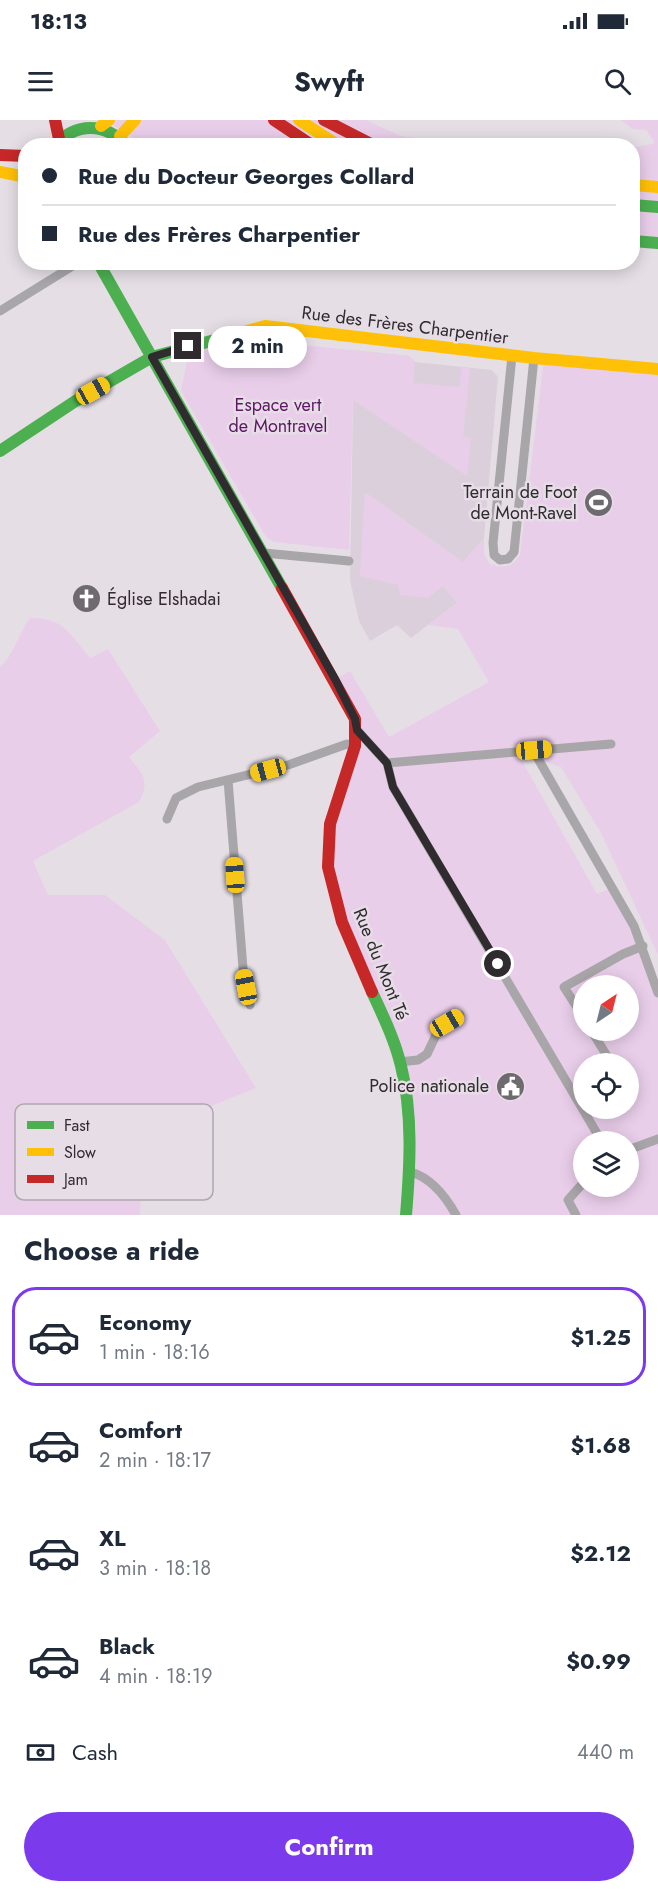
<!DOCTYPE html>
<html lang="en">
<head>
<meta charset="utf-8">
<style>
  :root { --surface:#fff; --page:#f6f6f7; --text:#1f2937; --muted:#747a83; --line:#e0e1e3; --accent:#7c3aed }
  body { margin:0; font-family:Jost,sans-serif; background:var(--page); color:var(--text); height:100vh; display:flex; flex-direction:column; font-size:22px; white-space:nowrap }
  * { box-sizing:border-box; margin:0 }
  p { font-size:20px; color:var(--muted) }
  .icon { flex:none; width:33px; height:33px; fill:none; stroke:currentColor; stroke-width:2; stroke-linecap:round; stroke-linejoin:round }
  .map { position:relative; height:1095px; overflow:hidden }
  .drawer { display:flex; flex-direction:column; background:var(--surface); flex:1 }
  .drawer>* { flex:none }
  .top-card { position:absolute; left:18px; top:18px; width:622px; height:132px; border-radius:24px; box-shadow:0 3px 15px #0003; display:grid; align-content:center; height:132px; padding:0 24px; background:var(--surface) }
  .needle { width:39px; rotate:35deg }
  .buttons { position:absolute; left:573px; top:855px; display:grid; gap:12px }
  .buttons a { display:grid; place-items:center; width:66px; height:66px; border-radius:50%; background:var(--surface); box-shadow:0 3px 15px #0003; font-size:30px }
  .end { position:absolute; width:27px; height:27px; margin:-14px; border:8px solid #2f2b2f; background:#fff; box-shadow:0 0 0 3px #fff }
  .from { border-radius:50% }
  .bubble { position:absolute; height:42px; border-radius:21px; background:var(--surface); box-shadow:0 3px 15px #0003; font-size:20px; font-weight:700; line-height:42px; text-align:center }
  .car { position:absolute; width:18px; height:36px; margin:-18px -9px; border-radius:8px; box-shadow:0 0 4px 2px #0007; background:linear-gradient(#f5c518 24%,#345 0 40%,#f5c518 0 76%,#345 0 86%,#f5c518 0) }
  .top-card b { display:flex; align-items:center; gap:21px; height:57px; font-size:22px }
  .top-card b+b { border-top:2px solid var(--line) }
  .top-card i { width:15px; height:15px; background:var(--text) }
  ul { padding:0; list-style:none }
  li { display:flex; align-items:center; gap:18px; height:99px; margin:0 12px 9px; padding:0 12px; border:3px solid transparent; border-radius:24px }
  li div { flex:1 }
  li b { display:block; font-size:22px }
  li em { font-style:normal; font-weight:700 }
  li.selected { border-color:var(--accent) }
  li>.icon { width:54px; height:54px; stroke-width:1.5 }
  h2 { padding:0 24px; font-size:27px; line-height:72px }
  .pay { display:flex; align-items:center; gap:15px; height:66px; padding:0 24px; font-size:22px }
  .pay p { margin-inline-start:auto }
  .primary-button { display:flex; gap:12px; margin-top:auto; padding:12px 24px }
  .primary-button a { flex:1; height:69px; border-radius:36px; background:var(--accent); color:#fff; font-size:24px; font-weight:700; line-height:69px; text-align:center }
  .status { display:flex; justify-content:space-between; align-items:center; height:42px; padding:0 30px; background:var(--surface); direction:ltr }
  .status svg { height:16px; fill:currentColor }
  header { display:flex; justify-content:space-between; align-items:center; height:78px; padding:0 24px; background:var(--surface); font-size:27px; font-weight:700 }
  .map>svg:first-child { display:block }
  .built { fill:#dbcfdb }
  .green { fill:#e9ceea; fill-rule:evenodd }
  .lines { fill:none; stroke-linecap:round; stroke-linejoin:round }
  .street { stroke:#a9a6a9; stroke-width:9 }
  .fast { stroke:#4caf50; stroke-width:12 }
  .slow { stroke:#ffc107; stroke-width:12 }
  .jam { stroke:#c62828; stroke-width:12 }
  .route { stroke:#2f2b2f; stroke-width:8 }
  .labels { text-anchor:middle; stroke-width:5; stroke-linejoin:round; paint-order:stroke }
  .street-label { font-size:18px; fill:#2f2b2f; stroke:#e7dde7 }
  .park-label { font-size:18px; fill:#5d1863; stroke:#e7dde7 }
  .poi-label { font-size:18px; fill:#2f2b2f; stroke:#e7dde7; text-anchor:end }
  .key { fill:#e7dde7; stroke:#b0a8b0; stroke-width:1.5 }
  .key-label { font-size:16px; fill:#2f2b2f }
</style>
</head>
<body>
<div class="status"><b>18:13</b><svg viewBox="0 0 49 12"><path d="M0 12V9h3v3zM5 12V6h3v6zM10 12V3h3v9zM15 12V0h3v12zM26 1h20v11H26zM47 4h2v5h-2z"/></svg></div>
<header><svg class="icon" aria-label="menu" viewBox="0 0 24 24"><path d="M4 6h16M4 12h16M4 18h16"/></svg>Swyft<svg class="icon" aria-label="search" viewBox="0 0 24 24"><circle cx="10" cy="10" r="6"/><path d="M15 15l6 6"/></svg></header>
<div class="map">
<svg width="658" height="1095" viewBox="0 0 658 1095">
  <rect width="100%" height="100%" fill="#e5dfe5"/>
  <!-- built -->
  <path class="built" d="M354 230 409 236 415 242 492 250 498 257 484 418 443 465 457 483 411 518 397 505 370 521 359 501 350 460Z"/>
  <!-- green -->
  <path class="green" d="M105 0H366L401 16 463 25H135L131 16Z
    M621 0H658V130L633 127V28L655 23 646 10 632 9Z
    M258 215 303 220V225L409 236 415 242 413 263 459 267 462 247 470 248 463 317 471 318 467 356 353 280 349 430 274 422 266 417 181 271 189 231Z
    M544 239 658 249V835L601 713 561 647 538 639 533 630 517 632 597 774 612 768 624 788 658 873V1095H406L403 964 342 799 327 733 357 618 335 559 350 551 389 617 489 562 458 509 428 505 457 483 443 466 428 478 400 475 398 465 360 456 365 372 463 442 484 418V434L490 444C504 449 512 447 520 435ZM584 866H628V910H584ZM584 944H628V988H584ZM584 1022H628V1066H584Z
    M30 498C65 498 70 514 90 538L108 529 160 611 129 637C142 653 151 661 139 682L33 741 48 775H105L165 820 256 968C221 982 155 1004 145 1044 141 1060 141 1079 140 1095H0V547C14 535 18 514 30 498Z"/>
  <g class="lines">
    <!-- street -->
    <path class="street" d="M0 191 79 142
      M512 236 493 423 494 435 500 440 508 439 514 432 534 238
      M264 433 349 441
      M357 610 387 643 393 667 602 1022
      M533 630 634 806 658 873
      M387 643 611 624
      M228 660 243 848 250 885
      M167 699 176 678 198 667 288 645 347 624 354 626
      M584 898 564 867 623 834 643 826
      M591 910 612 944
      M399 942 418 940 427 934 436 915 447 903 460 895
      M628 970 630 972
      M628 1030 658 1019
      M628 1037V1045
      M411 1052C431 1058 446 1077 456 1095
      M576 1095 568 1080 584 1062"/>
    <!-- fast -->
    <path class="fast" d="M54 26C76 2 105 2 127 26
      M633 85 658 87
      M633 121 658 123
      M98 142 282 468
      M0 331 74 282 152 237 244 212
      M372 872C383 896 395 920 401 946 413 994 410 1046 406 1095"/>
    <!-- slow -->
    <path class="slow" d="M299 0 339 26
      M101 6 109 0
      M120 16 135 0
      M0 52 26 57
      M633 65 658 67
      M244 212 265 206 534 238 658 249"/>
    <!-- jam -->
    <path class="jam" d="M55 0 59 19
      M274 0 313 26
      M324 0 375 26
      M0 35 26 36
      M282 468 355 599V626L330 704 328 747 342 802 372 872"/>
  </g>
  <g class="lines">
    <!-- route -->
    <path class="route" d="M188 226 152 237 335 559 355 599 357 610 387 643 393 667 498 844"/>
  </g>
  <!-- icons -->
  <defs>
    <symbol id="stadium-disc" viewBox="-11 -11 22 22"><circle r="9.5" fill="#6f6a6f" stroke="#e7dde7"/><path d="M0-5a6.5 5 0 1 0 0 10a6.5 5 0 1 0 0-10ZM-3.5-1.8h7v3.6h-7Z" fill="#fff"/></symbol>
    <symbol id="church-disc" viewBox="-11 -11 22 22"><circle r="9.5" fill="#6f6a6f" stroke="#e7dde7"/><path d="M-1.2-6h2.4v3.5h3.3v2.4h-3.3V6h-2.4V-.1h-3.3v-2.4h3.3Z" fill="#fff"/></symbol>
    <symbol id="civic-disc" viewBox="-11 -11 22 22"><circle r="9.5" fill="#6f6a6f" stroke="#e7dde7"/><path d="M-.6-6.5H3V-4.5H.6V-3L4-1V1h2V6H-6V1h2V-1L-.6-3ZM-1.2 2.5V6h2.4V2.5Z" fill="#fff"/></symbol>
  </defs>
  <g fill-rule="evenodd">
    <use href="#stadium-disc" x="582" y="366" width="33" height="33"/>
    <use href="#church-disc" x="70" y="462" width="33" height="33"/>
    <use href="#civic-disc" x="494" y="950" width="33" height="33"/>
  </g>
  <g class="labels">
    <!-- street labels -->
    <g class="street-label">
      <text transform="translate(405 205) rotate(7)" y="6">Rue des Frères Charpentier</text>
      <text transform="translate(381 844) rotate(68)" y="6">Rue du Mont Té</text>
    </g>
    <!-- park labels -->
    <g class="park-label">
      <text x="278" y="291">Espace vert<tspan x="278" dy="21">de Montravel</tspan></text>
    </g>
    <!-- poi labels -->
    <g class="poi-label">
      <text x="577" y="378">Terrain de Foot<tspan x="577" dy="21">de Mont-Ravel</tspan></text>
      <text x="107" y="485" text-anchor="start">Église Elshadai</text>
      <text x="489" y="972">Police nationale</text>
    </g>
  </g>
  <!-- legend -->
  <rect x="15" y="984" width="198" height="96" rx="9" class="key"/>
  <rect x="27" y="1001" width="27" height="8" fill="#4caf50"/>
  <rect x="27" y="1028" width="27" height="8" fill="#ffc107"/>
  <rect x="27" y="1055" width="27" height="8" fill="#c62828"/>
  <g class="key-label">
    <text x="64" y="1011">Fast</text>
    <text x="64" y="1038">Slow</text>
    <text x="64" y="1065">Jam</text>
  </g>
</svg>
<div class="buttons">
<a><svg class="needle" viewBox="-14 -14 28 28"><path d="M0-13l5 13h-10z" fill="#e53935"/><path d="M0 13l5-13h-10z" fill="#747a83"/></svg></a>
<a><svg class="icon" aria-label="locate" viewBox="0 0 24 24"><circle cx="12" cy="12" r="6"/><path d="M12 2v4M12 18v4M2 12h4M18 12h4"/></svg></a>
<a><svg class="icon" aria-label="layers" viewBox="0 0 24 24"><path d="M12 4l9 5-9 5-9-5zM3 14l9 5 9-5"/></svg></a>
</div>
<i class="end from" style="left:498px;top:844px"></i>
<i class="end" style="left:188px;top:226px"></i>
<div class="bubble" style="left:208px;top:206px;width:99px">2 min</div>
<i class="car" style="left:93px;top:271px;rotate:61deg"></i>
<i class="car" style="left:534px;top:630px;rotate:85deg"></i>
<i class="car" style="left:268px;top:650px;rotate:255deg"></i>
<i class="car" style="left:235px;top:755px;rotate:356deg"></i>
<i class="car" style="left:246px;top:867px;rotate:349deg"></i>
<i class="car" style="left:447px;top:903px;rotate:60deg"></i>
<div class="top-card">
<b><i class="from"></i>Rue du Docteur Georges Collard</b>
<b><i></i>Rue des Frères Charpentier</b>
</div>
</div>
<section class="drawer">
<h2>Choose a ride</h2>
<ul>
<li class="selected"><svg class="icon" aria-label="car" viewBox="0 0 24 24"><path d="M5 17H2v-5l4-1 3-4h7l3 4 3 1v5h-3M9 17h6M6 11h13"/><circle cx="7" cy="17" r="2"/><circle cx="17" cy="17" r="2"/></svg><div><b>Economy</b><p>1 min · 18:16</p></div><em>$1.25</em></li>
<li><svg class="icon" aria-label="car" viewBox="0 0 24 24"><path d="M5 17H2v-5l4-1 3-4h7l3 4 3 1v5h-3M9 17h6M6 11h13"/><circle cx="7" cy="17" r="2"/><circle cx="17" cy="17" r="2"/></svg><div><b>Comfort</b><p>2 min · 18:17</p></div><em>$1.68</em></li>
<li><svg class="icon" aria-label="car" viewBox="0 0 24 24"><path d="M5 17H2v-5l4-1 3-4h7l3 4 3 1v5h-3M9 17h6M6 11h13"/><circle cx="7" cy="17" r="2"/><circle cx="17" cy="17" r="2"/></svg><div><b>XL</b><p>3 min · 18:18</p></div><em>$2.12</em></li>
<li><svg class="icon" aria-label="car" viewBox="0 0 24 24"><path d="M5 17H2v-5l4-1 3-4h7l3 4 3 1v5h-3M9 17h6M6 11h13"/><circle cx="7" cy="17" r="2"/><circle cx="17" cy="17" r="2"/></svg><div><b>Black</b><p>4 min · 18:19</p></div><em>$0.99</em></li>
</ul>
<div class="pay"><svg class="icon" aria-label="cash" viewBox="0 0 24 24"><path d="M3 7h18v10H3z"/><circle cx="12" cy="12" r="2"/></svg>Cash<p>440 m</p></div>
<div class="primary-button"><a>Confirm</a></div>
</section>
</body>
</html>
